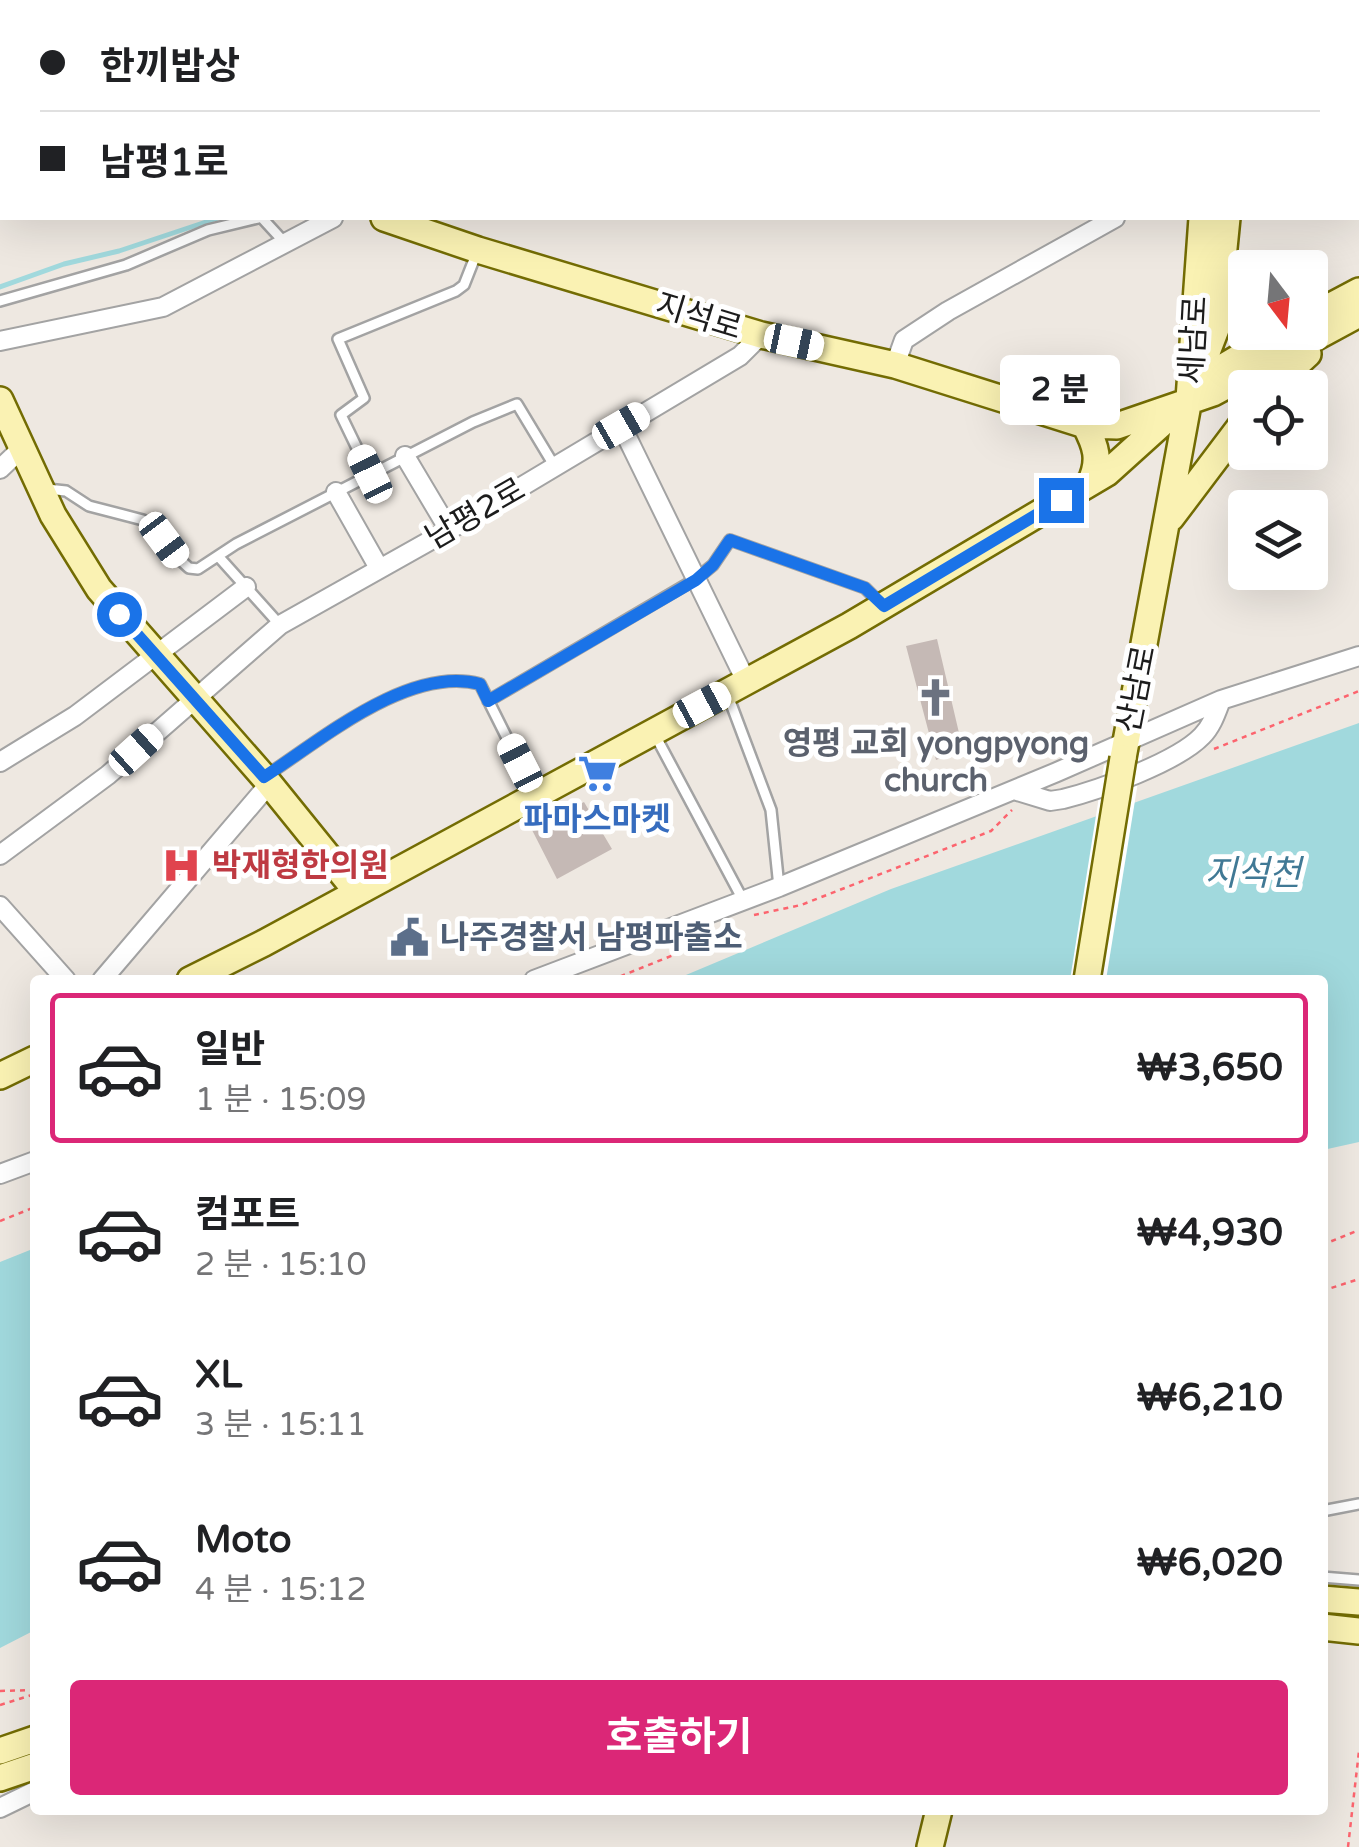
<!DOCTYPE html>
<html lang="ko">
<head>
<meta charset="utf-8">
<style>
  :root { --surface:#fff; --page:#f2f2f2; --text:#202124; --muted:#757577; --line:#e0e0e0; --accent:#db2777 }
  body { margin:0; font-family:"Varela Round","Noto Sans KR",sans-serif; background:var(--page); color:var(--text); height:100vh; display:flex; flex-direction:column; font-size:38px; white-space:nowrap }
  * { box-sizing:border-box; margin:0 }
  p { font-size:32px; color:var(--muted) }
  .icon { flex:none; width:55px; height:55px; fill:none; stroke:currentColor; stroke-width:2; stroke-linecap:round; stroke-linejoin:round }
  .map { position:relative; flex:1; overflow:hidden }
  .sheet { position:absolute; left:30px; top:975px; width:1298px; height:840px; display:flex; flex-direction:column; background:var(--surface); border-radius:10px; box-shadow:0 10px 40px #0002 }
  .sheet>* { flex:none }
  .top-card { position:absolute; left:0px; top:0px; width:1360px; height:220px; box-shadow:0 10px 40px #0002; display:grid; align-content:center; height:220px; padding:0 40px; background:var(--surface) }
  .needle { width:65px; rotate:164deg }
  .tools { position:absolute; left:1228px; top:250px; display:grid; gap:20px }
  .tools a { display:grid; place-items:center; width:100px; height:100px; border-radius:10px; background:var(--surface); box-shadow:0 10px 40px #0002; font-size:50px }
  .end { position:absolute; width:45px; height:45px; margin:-22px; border:12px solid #1a73e8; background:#fff; box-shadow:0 0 0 5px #fff }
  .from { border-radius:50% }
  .bubble { position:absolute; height:70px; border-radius:10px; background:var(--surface); box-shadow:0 10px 40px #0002; font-size:32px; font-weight:700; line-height:70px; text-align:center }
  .car { position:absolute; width:30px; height:60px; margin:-30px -15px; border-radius:12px; box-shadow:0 0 8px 2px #0007; background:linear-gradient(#fff 24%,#345 0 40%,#fff 0 76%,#345 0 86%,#fff 0) }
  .top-card b { display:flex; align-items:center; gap:35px; height:95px; font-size:38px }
  .top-card b+b { border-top:2px solid var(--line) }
  .top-card i { width:25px; height:25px; background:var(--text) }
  ul { padding:18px 0 0; list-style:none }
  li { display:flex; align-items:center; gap:30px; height:150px; margin:0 20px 15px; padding:0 20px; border:5px solid transparent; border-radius:10px }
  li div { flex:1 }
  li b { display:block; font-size:38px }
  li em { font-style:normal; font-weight:700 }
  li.selected { border-color:var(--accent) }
  li>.icon { width:90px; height:90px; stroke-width:1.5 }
  .button { display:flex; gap:20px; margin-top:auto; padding:20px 40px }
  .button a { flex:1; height:115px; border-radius:10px; background:var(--accent); color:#fff; font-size:40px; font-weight:700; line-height:115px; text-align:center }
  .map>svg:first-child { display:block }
  .farmland { fill:#edeacc }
  .water { fill:#a1d9dd }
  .pier { fill:#fff }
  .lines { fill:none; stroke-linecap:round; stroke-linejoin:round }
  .stream { stroke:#a1d9dd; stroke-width:5 }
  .building { fill:#c5b9b5 }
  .lane-casing { stroke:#a3a3a3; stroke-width:14 }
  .street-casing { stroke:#a3a3a3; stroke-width:22 }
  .secondary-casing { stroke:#736c03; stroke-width:30 }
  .path { stroke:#fc646e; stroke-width:2.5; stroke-dasharray:5 5; stroke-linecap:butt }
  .lane { stroke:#fff; stroke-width:9 }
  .street { stroke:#fff; stroke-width:18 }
  .secondary { stroke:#faf2b3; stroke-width:25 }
  .secondary-bridge-casing { stroke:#736c03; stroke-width:30; stroke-linecap:butt }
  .secondary-bridge { stroke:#faf2b3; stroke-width:25 }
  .route { stroke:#1a73e8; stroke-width:12 }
  .labels { text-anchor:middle; stroke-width:10; stroke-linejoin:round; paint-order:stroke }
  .street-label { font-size:32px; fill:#1c1c1c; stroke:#fff }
  .worship-label { font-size:32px; font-weight:bold; fill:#5b616d; stroke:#fff }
  .shop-label { font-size:32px; font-weight:bold; fill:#366cbe; stroke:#fff }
  .health-label { font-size:32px; font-weight:bold; fill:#be3a42; stroke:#fff; text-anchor:start }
  .service-label { font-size:32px; font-weight:bold; fill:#4e5e75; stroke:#fff; text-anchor:start }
  .water-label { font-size:35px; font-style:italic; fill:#407995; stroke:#fff }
</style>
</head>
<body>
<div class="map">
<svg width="1359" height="1847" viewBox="0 0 1359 1847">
  <rect width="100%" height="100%" fill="#eee8e1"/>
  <!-- farmland -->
  <path class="farmland" d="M106 0H579L569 2Z
    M675 0H1147L1143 2Z"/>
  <!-- water -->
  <path class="water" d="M1359 723V1142L1323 1150 1322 980H674L891 889Z
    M35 1248V1630L0 1648V1262Z"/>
  <!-- pier -->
  <path class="pier" d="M1143 751 1106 980H1070L1104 765Z"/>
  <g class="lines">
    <!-- stream -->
    <path class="stream" d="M595 2 604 0
      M0 287 64 264 119 251 218 218"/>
  </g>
  <!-- building -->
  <path class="building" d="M937 639 963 750 936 760 906 646Z
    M584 802 612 849 557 879 531 828Z"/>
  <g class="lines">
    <defs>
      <path id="lane" d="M14 2 20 0
        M0 8 2 7
        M0 205 2 203
        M262 218 285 243
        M0 301 126 265 208 230 258 218
        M370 475 341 415 364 398 338 339 456 291 464 285 477 252
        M47 489 66 491 89 506 143 520 177 557 189 568 198 569 236 544 473 422 517 404 555 467
        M218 556 280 625
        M727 693 771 810 779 887
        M488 701 696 579 713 565 730 540 865 588 879 602
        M655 735 743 900
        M267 775C322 739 410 665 480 684L534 792
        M1322 1511 1359 1504
        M1322 1577 1359 1580"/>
      <path id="street" d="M1183 2V0
        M1285 2V0
        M1358 109H1359
        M0 341 163 307 333 218
        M895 365 904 340 948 311 1115 218
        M621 425 746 681
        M405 456 449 530
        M0 469 21 449
        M336 492 379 568
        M0 762 75 716 246 587
        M1014 790 1050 801 1063 799C1099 790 1177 762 1202 736 1212 726 1216 713 1221 700
        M0 855 108 775 280 625 449 530 740 356 761 335
        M0 906 66 980
        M102 980 270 783
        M534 980 779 887 1057 772 1221 700 1359 656
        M0 1174 35 1161
        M0 1808 35 1791"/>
      <path id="secondary" d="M76 0 77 2
        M1220 2V0
        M1244 2V0
        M384 218 478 250 761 335 895 365 1085 425 1117 426 1213 393 1359 314
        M1202 218 1189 399 1216 329 1227 218
        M1224 255 1245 290
        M1310 317 1359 291
        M1271 388 1308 354
        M0 400 53 515 99 589 264 777 357 892
        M1085 425C1096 446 1101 460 1090 483
        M1171 518 1245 420
        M1123 758 1189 399
        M190 980 264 943 849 626 1107 473 1189 399 1213 373 1282 332
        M0 1076 35 1059
        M1322 1599 1359 1602
        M1322 1627 1359 1631
        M0 1751 35 1739
        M0 1778 35 1766
        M930 1847 939 1810"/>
    </defs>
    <!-- lane casing -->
    <use href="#lane" class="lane-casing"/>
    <!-- street casing -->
    <use href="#street" class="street-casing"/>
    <!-- secondary casing -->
    <use href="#secondary" class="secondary-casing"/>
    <!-- path -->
    <path class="path" d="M1214 749 1359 691
      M754 915 801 905 991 831 1012 810
      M611 980 706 942 737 922
      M0 1221 35 1207
      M1322 1245 1359 1230
      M1322 1291 1359 1279
      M0 1691 35 1690
      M0 1705 35 1694
      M1348 1847 1359 1751"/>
    <!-- lane -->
    <use href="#lane" class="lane"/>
    <!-- street -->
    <use href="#street" class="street"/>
    <!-- secondary -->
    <use href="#secondary" class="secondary"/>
    <defs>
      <path id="secondary-bridge" d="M1087 980 1123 758"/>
    </defs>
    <!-- secondary-bridge casing -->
    <use href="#secondary-bridge" class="secondary-bridge-casing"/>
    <!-- secondary-bridge -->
    <use href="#secondary-bridge" class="secondary-bridge"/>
  </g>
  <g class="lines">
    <!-- route -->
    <path class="route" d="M119 614 264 777C321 740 409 665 480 684L488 701 696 580 713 565 730 540 865 588 884 606 1061 500"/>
  </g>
  <!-- icons -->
  <defs>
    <symbol id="church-bare" viewBox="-9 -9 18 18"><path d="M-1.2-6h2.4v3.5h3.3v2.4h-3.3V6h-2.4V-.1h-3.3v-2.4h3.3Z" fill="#6b7280" stroke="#fff" stroke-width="2.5" paint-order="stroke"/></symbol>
    <symbol id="supermarket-bare" viewBox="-9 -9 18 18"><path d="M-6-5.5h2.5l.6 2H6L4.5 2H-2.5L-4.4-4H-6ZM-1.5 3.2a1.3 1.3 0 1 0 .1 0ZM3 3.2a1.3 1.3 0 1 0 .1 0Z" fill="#3f7fe0" stroke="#fff" stroke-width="2.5" paint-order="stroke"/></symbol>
    <symbol id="hospital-bare" viewBox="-9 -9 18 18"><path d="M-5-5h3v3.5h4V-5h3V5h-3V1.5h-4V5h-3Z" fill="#e0444e" stroke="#fff" stroke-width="2.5" paint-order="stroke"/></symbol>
    <symbol id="civic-bare" viewBox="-9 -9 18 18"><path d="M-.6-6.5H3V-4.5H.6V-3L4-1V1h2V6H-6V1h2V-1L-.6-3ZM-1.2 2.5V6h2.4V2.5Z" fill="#5c6f8a" stroke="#fff" stroke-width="2.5" paint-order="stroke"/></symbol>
  </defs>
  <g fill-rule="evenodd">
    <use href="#church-bare" x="908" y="670" width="55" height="55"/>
    <use href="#supermarket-bare" x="570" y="746" width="55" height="55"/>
    <use href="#hospital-bare" x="154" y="838" width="55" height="55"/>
    <use href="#civic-bare" x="382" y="910" width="55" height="55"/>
  </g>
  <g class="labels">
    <!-- street labels -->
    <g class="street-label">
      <text transform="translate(699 316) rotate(17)" y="11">지석로</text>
      <text transform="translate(1193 340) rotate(-87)" y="11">세남로</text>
      <text transform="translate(475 513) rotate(-30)" y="11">남평2로</text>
      <text transform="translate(1136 689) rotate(-79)" y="11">산남로</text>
    </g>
    <!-- worship labels -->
    <g class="worship-label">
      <text x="936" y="754">영평 교회 yongpyong<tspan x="936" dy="37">church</tspan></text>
    </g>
    <!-- shop labels -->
    <g class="shop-label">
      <text x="597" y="830">파마스마켓</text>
    </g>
    <!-- health labels -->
    <g class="health-label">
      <text x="212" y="876">박재형한의원</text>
    </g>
    <!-- service labels -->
    <g class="service-label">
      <text x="440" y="948">나주경찰서 남평파출소</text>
    </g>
    <!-- water labels -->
    <g class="water-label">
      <text x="1253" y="885">지석천</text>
    </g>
  </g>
</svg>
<div class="tools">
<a><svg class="needle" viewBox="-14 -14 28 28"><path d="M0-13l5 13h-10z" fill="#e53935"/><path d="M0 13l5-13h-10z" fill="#757577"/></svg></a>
<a><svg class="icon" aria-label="locate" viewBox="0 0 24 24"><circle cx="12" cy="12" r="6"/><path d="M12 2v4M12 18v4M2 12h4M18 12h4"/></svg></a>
<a><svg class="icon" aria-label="layers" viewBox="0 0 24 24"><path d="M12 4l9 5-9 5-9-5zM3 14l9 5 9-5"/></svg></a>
</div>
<i class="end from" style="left:119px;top:614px"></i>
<i class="end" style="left:1061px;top:500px"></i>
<div class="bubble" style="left:1000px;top:355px;width:120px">2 분</div>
<i class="car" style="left:794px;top:342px;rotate:102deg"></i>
<i class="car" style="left:621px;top:426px;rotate:60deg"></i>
<i class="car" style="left:370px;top:474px;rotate:334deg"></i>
<i class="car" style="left:164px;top:540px;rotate:143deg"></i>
<i class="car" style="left:702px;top:705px;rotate:62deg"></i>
<i class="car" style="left:136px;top:750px;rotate:48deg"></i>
<i class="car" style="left:520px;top:763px;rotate:333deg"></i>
<div class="top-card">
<b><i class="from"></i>한끼밥상</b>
<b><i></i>남평1로</b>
</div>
<section class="sheet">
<ul>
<li class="selected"><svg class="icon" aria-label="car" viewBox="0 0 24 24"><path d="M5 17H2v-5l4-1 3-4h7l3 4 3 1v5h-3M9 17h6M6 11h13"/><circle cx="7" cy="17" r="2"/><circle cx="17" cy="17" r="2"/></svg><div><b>일반</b><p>1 분 · 15:09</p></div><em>₩3,650</em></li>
<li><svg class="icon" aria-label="car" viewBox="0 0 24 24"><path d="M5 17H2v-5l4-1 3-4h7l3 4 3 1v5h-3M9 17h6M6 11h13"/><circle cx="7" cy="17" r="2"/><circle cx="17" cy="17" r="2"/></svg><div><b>컴포트</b><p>2 분 · 15:10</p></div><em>₩4,930</em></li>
<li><svg class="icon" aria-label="car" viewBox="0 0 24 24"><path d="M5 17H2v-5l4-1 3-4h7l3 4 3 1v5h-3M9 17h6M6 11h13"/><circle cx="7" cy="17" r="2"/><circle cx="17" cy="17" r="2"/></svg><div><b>XL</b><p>3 분 · 15:11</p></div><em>₩6,210</em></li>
<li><svg class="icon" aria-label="car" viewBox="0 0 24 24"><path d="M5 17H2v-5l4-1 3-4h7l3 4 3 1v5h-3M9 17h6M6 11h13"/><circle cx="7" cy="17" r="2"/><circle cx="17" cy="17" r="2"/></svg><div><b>Moto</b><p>4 분 · 15:12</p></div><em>₩6,020</em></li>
</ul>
<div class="button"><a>호출하기</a></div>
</section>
</div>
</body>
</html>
